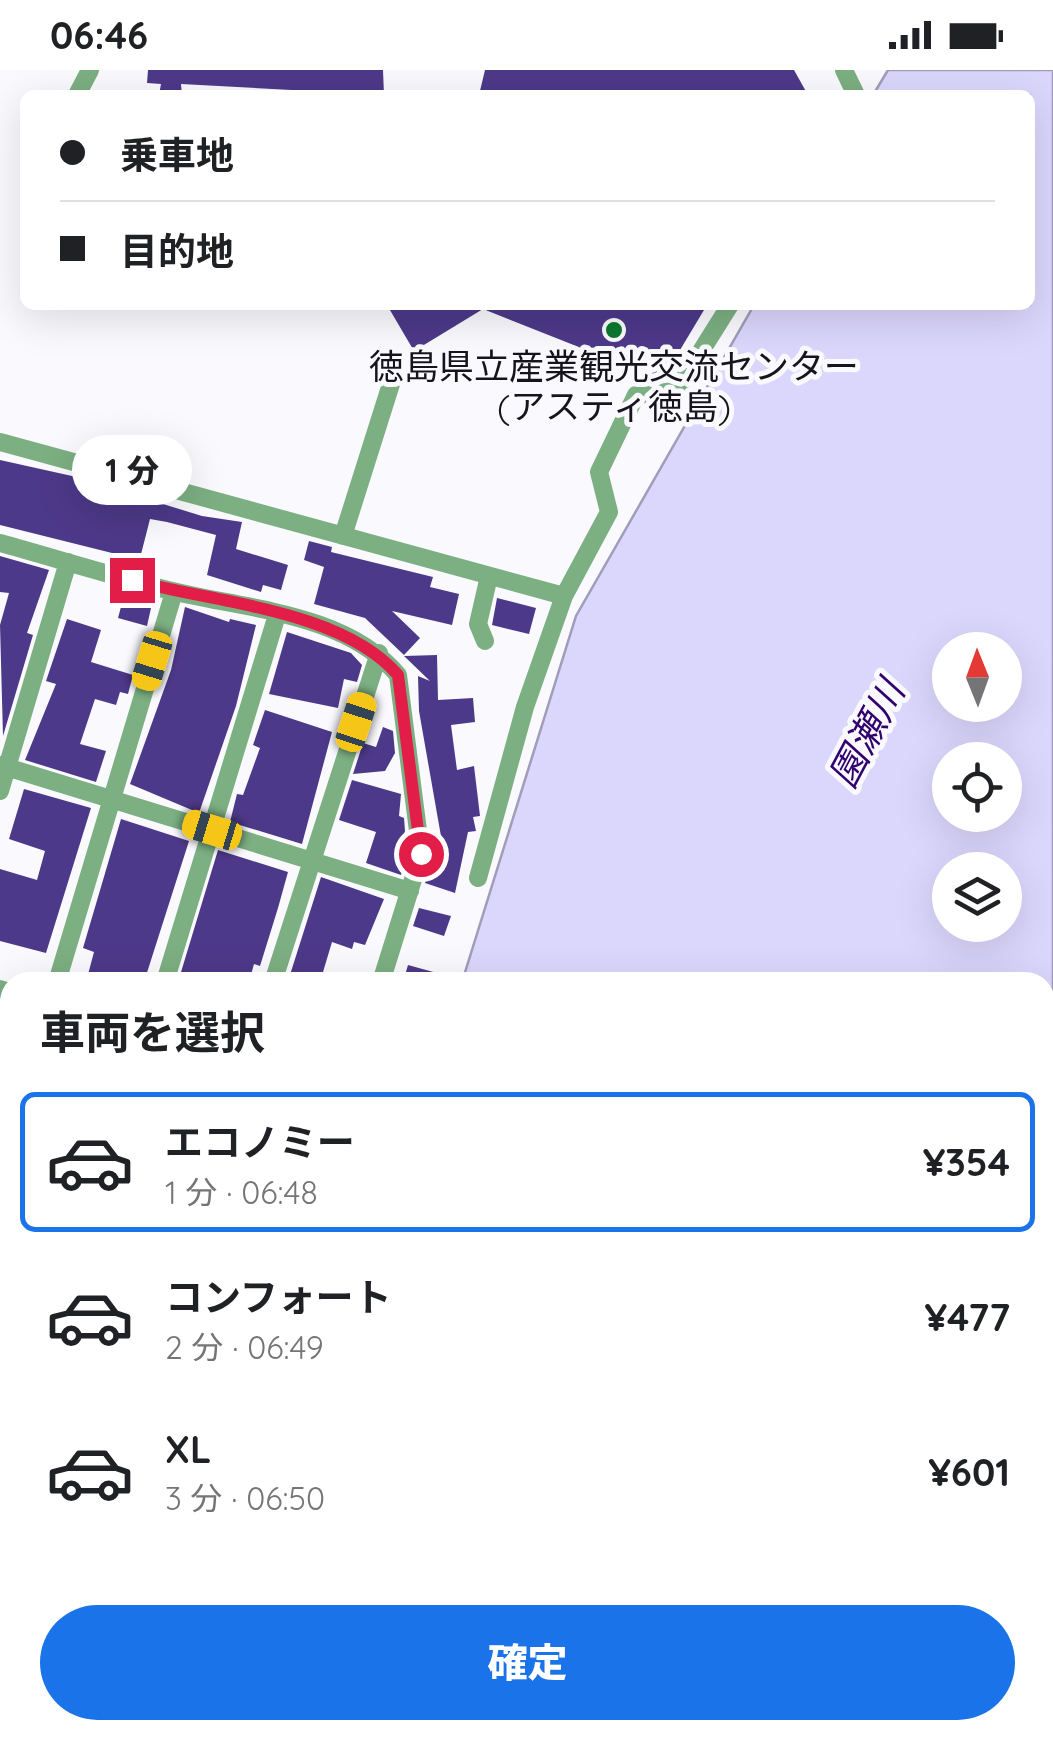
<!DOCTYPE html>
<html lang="ja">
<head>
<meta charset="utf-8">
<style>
  :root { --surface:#fff; --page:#f2f2f2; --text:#202124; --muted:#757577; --line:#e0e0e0; --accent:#1a73e8 }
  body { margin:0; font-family:Quicksand,"Noto Sans JP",sans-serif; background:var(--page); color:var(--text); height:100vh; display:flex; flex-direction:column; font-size:38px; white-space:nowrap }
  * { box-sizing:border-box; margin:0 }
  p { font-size:32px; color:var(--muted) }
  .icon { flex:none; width:55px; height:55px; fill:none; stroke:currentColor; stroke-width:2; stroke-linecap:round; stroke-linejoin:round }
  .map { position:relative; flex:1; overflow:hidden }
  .details { position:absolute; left:0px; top:902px; width:1055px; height:768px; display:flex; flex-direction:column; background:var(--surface); border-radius:30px 30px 0 0; box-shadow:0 10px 40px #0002 }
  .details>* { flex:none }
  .banner { position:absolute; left:20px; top:20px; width:1015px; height:220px; border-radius:15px; box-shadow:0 10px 40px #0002; display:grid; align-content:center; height:220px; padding:0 40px; background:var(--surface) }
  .needle { width:65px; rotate:359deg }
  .buttons { position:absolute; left:932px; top:562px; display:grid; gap:20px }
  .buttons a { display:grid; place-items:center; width:90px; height:90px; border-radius:50%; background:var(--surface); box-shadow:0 10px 40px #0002; font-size:50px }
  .end { position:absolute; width:45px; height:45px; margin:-22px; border:12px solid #e11d48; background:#fff; box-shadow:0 0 0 5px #fff }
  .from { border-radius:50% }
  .bubble { position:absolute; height:70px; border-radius:35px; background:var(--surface); box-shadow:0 10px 40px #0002; font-size:32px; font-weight:800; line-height:70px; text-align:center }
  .car { position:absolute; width:30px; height:60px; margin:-30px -15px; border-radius:12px; box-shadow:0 0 8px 2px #0007; background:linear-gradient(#f5c518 24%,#345 0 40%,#f5c518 0 76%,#345 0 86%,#f5c518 0) }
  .banner b { display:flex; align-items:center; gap:35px; height:95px; font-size:38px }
  .banner b+b { border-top:2px solid var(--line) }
  .banner i { width:25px; height:25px; background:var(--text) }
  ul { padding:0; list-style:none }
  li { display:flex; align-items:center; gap:30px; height:140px; margin:0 20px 15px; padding:0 20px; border:5px solid transparent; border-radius:15px }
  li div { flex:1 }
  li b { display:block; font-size:38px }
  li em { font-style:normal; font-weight:800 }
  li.active { border-color:var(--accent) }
  li>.icon { width:90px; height:90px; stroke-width:1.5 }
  h2 { padding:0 40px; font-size:45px; line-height:120px }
  .action { display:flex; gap:20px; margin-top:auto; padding:20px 40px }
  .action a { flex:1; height:115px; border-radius:60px; background:var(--accent); color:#fff; font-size:40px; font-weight:800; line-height:115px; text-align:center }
  .status { display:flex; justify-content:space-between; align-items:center; height:70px; padding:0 50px; background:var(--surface); direction:ltr }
  .status svg { height:28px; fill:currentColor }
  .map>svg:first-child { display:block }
  .water { fill:#dbd6fc; stroke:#a09cb9; stroke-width:2.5; fill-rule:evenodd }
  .building { fill:#4d3989 }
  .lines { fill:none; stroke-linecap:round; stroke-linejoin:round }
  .street { stroke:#7caf82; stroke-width:18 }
  .route { stroke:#e11d48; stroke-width:12 }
  .poi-dot { fill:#09792e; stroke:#fafafe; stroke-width:4 }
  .labels { text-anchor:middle; stroke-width:10; stroke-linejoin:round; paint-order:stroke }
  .poi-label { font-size:35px; fill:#16151c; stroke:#fafafe }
  .water-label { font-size:38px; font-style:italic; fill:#31026f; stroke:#fafafe }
</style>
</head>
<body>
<div class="status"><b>06:46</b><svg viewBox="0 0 49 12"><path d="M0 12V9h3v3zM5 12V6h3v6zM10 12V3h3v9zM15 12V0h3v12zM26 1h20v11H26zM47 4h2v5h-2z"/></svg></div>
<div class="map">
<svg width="1053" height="1668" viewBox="0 0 1053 1668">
  <rect width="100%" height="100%" fill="#fafafe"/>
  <!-- water -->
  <path class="water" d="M888 0H1053V1025L1045 1039V912H462L576 546 754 235H1030V25H873ZM950 580H1005V635H950ZM950 690H1005V745H950ZM950 800H1005V855H950Z
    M229 1660H987L988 1668H226Z"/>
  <!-- building -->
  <path class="building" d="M148 0H383L384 25 181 14 182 25H159L161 14 147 13Z
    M485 0H794L808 25H479Z
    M387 235H707L662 310 483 239 414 281Z
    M0 390 72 406 202 446 242 452 236 479 288 495 281 520 263 515 261 522 207 505 216 465 167 452 150 449 138 496 119 491 120 485 0 455Z
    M309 471 332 477 331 482 433 507 430 517 459 524 452 555 392 541 420 568 404 585 365 548 314 534 324 497 304 490Z
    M0 486 49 500 27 563 33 565 3 666 0 555 9 523 0 522Z
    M125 522 153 529 147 556 118 548Z
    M497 528 536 538 529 564 492 555Z
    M185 537 229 552 230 549 256 555 236 636 199 743 130 714 171 600Z
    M67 549 101 560 91 592 133 605 128 624 120 622 116 635 95 629 80 674 106 681 96 712 25 690 56 614 46 611Z
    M287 562 351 583 362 595 357 612 344 609 338 638 269 624Z
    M437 585 438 630 473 628 475 652 451 655 457 700 474 696 480 746 473 747 476 761 468 762 455 823 425 813 435 771 442 772 419 641 418 606 430 611 404 586Z
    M265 640 332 662 302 774 230 752 237 724 243 725 260 678 253 675Z
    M383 657 393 661 395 683 385 701 353 704 363 673 376 677Z
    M352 710 401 724 399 746 404 748 405 761 399 783 407 786 401 805 366 793 376 762 339 750Z
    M24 719 91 738 46 883 0 871V799L37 810 45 781 9 769Z
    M121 749 189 771 144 912H86L94 882 83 878Z
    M218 780 288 802 278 838 260 896 254 894 249 912H178Z
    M321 807 384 829 365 875 354 872 352 879 332 872 320 912H305L289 908Z
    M419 838 451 846 444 866 413 856Z
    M408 895 455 908V912H403Z"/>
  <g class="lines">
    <!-- street -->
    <path class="street" d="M844 0 856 25
      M78 23 90 0
      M0 372 564 526
      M343 466 397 295
      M0 473C54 488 109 505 164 519 240 539 344 541 398 605L421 784 381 912
      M485 571 478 554 489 506
      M0 695 410 821
      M0 721 68 492
      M478 808 525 637 564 526 609 442 599 402 636 325 676 321 730 235
      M57 912 174 522
      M165 912 277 545
      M273 912 379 583
      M0 919 10 922
      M0 1096 10 1064
      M1045 1102 1053 1089
      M0 1167 10 1169
      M1045 1194 1053 1199 1045 1211
      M1045 1360 1053 1366
      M0 1434 10 1401
      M0 1458 10 1461
      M1045 1651 1053 1657
      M998 1660 999 1668
      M35 1668 37 1660
      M144 1668 147 1660
      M213 1668 216 1660"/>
  </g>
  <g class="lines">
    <!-- route -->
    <path class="route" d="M132 510C213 533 341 539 398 605L421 784"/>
  </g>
  <!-- markers -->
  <circle class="poi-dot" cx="614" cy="260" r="10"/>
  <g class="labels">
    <!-- poi labels -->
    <g class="poi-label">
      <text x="614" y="309">徳島県立産業観光交流センター<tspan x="614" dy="40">(アスティ徳島)</tspan></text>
    </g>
    <!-- water labels -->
    <g class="water-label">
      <text transform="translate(867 664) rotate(-62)" y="13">園瀬川</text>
    </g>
  </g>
</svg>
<div class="buttons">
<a><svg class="needle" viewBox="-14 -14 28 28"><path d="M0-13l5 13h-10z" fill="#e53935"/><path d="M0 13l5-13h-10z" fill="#757577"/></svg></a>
<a><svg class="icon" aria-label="locate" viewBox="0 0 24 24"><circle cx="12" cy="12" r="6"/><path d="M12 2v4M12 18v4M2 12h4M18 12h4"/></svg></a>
<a><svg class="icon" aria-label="layers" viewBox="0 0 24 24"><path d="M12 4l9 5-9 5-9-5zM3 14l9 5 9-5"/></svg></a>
</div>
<i class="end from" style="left:421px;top:784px"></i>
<i class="end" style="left:132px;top:510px"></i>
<div class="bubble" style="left:72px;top:365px;width:120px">1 分</div>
<i class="car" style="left:152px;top:591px;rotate:197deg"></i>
<i class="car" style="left:356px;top:652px;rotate:18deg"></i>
<i class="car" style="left:212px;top:760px;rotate:287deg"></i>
<div class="banner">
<b><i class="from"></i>乗車地</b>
<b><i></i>目的地</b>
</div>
<section class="details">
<h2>車両を選択</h2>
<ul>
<li class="active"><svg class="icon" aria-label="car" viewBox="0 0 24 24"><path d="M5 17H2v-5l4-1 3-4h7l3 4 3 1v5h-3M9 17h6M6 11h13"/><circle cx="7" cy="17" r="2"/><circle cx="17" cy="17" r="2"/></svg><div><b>エコノミー</b><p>1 分 · 06:48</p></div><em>¥354</em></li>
<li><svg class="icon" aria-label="car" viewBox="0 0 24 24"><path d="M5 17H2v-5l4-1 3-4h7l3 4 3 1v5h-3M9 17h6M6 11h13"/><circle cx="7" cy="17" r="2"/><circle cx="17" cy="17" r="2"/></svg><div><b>コンフォート</b><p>2 分 · 06:49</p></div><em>¥477</em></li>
<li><svg class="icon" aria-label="car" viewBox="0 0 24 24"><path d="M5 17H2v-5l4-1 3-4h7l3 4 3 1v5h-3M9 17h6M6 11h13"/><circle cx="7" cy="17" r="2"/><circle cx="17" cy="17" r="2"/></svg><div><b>XL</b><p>3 分 · 06:50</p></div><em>¥601</em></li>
</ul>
<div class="action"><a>確定</a></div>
</section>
</div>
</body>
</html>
